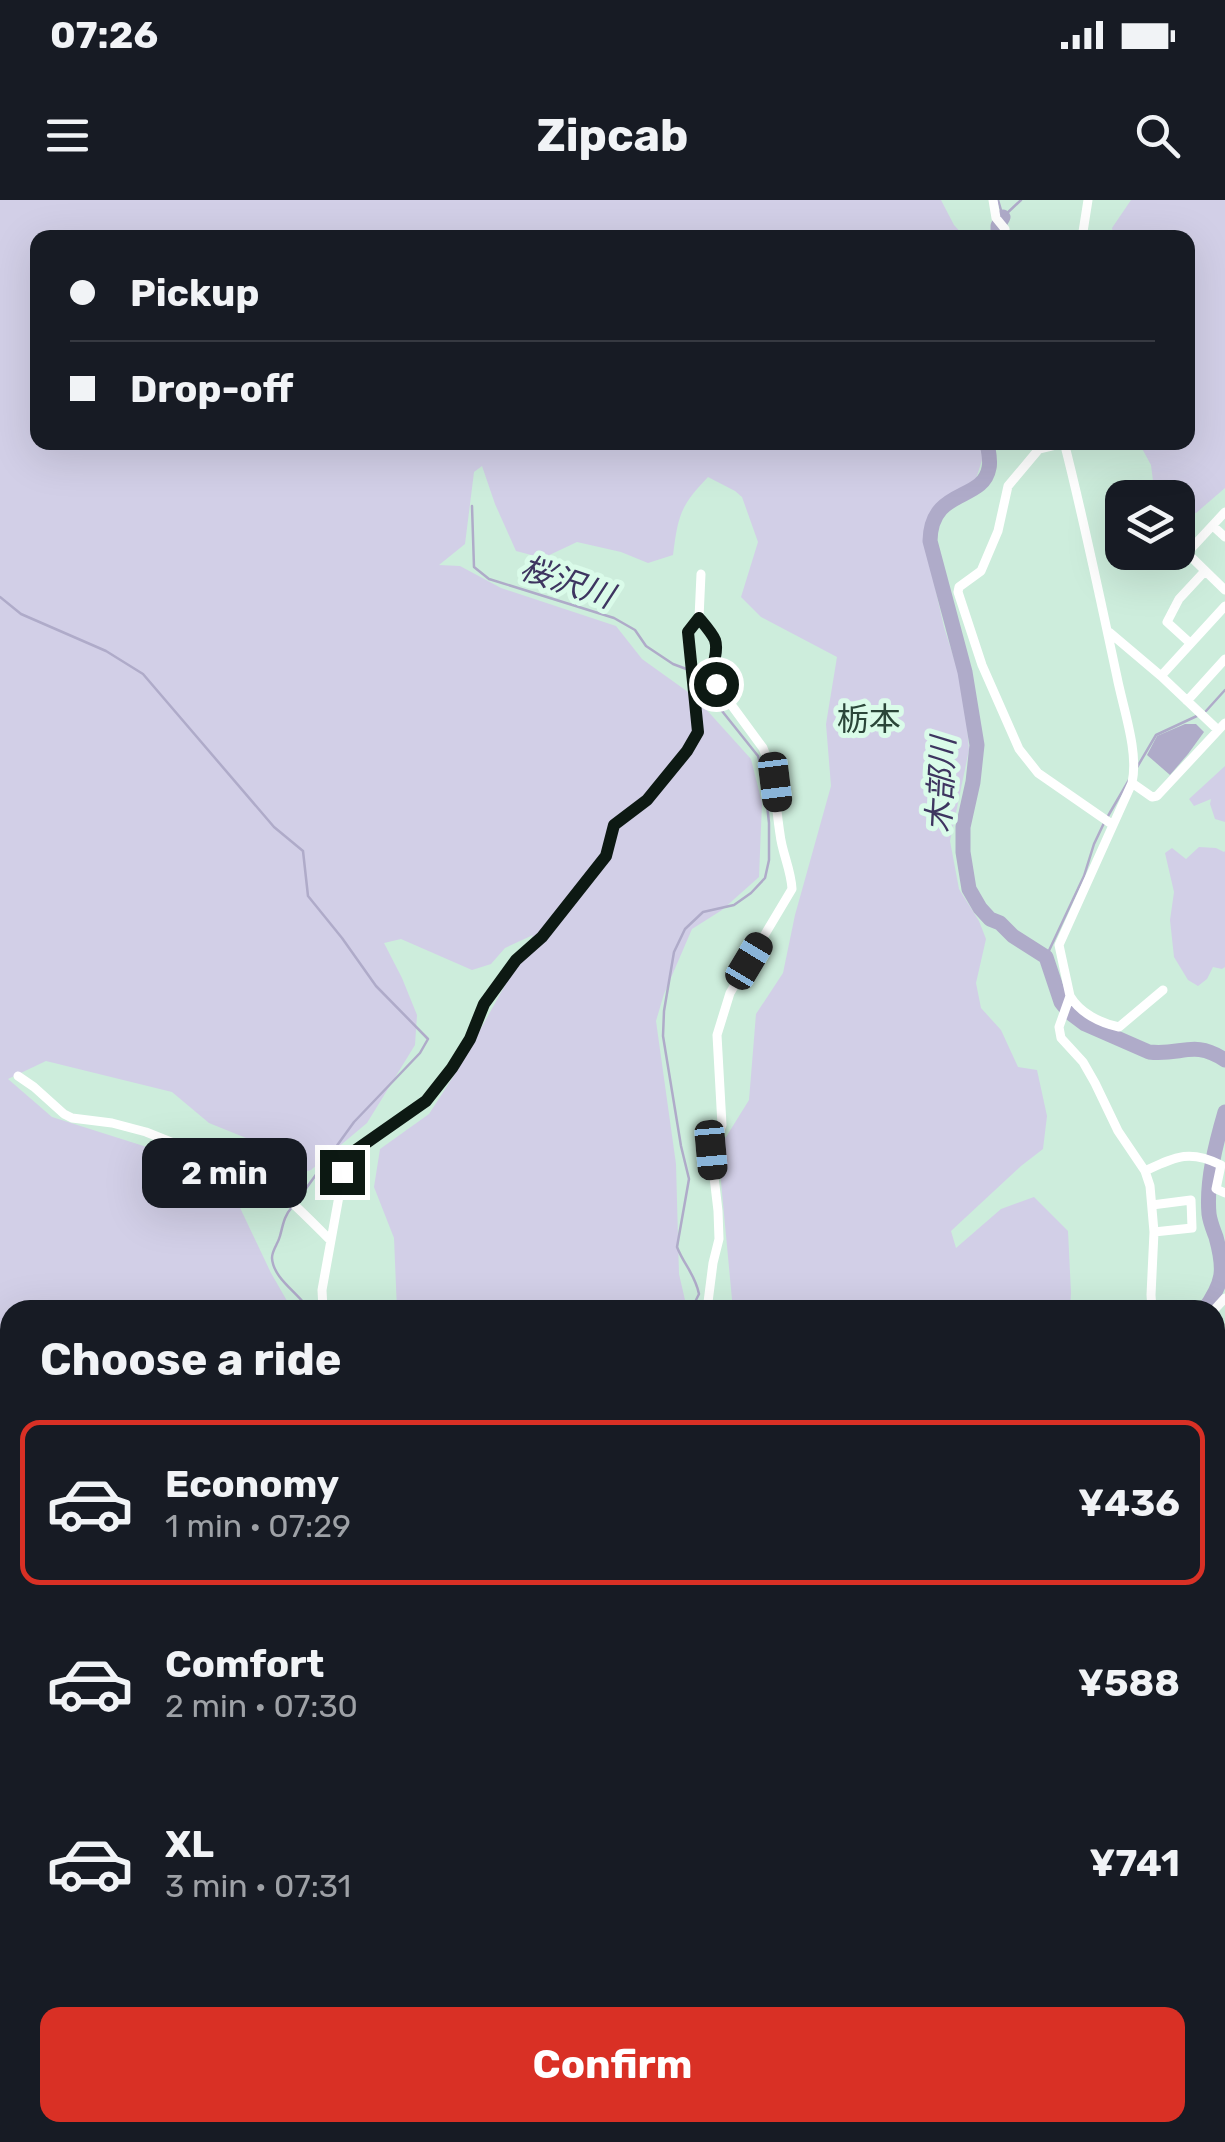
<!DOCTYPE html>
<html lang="en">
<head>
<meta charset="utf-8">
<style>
  :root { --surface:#171b24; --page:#20242c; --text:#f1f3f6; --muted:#9ea1a6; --line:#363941; --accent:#d93025 }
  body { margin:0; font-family:Rubik,"Noto Sans JP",sans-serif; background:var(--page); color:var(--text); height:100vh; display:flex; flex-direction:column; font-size:38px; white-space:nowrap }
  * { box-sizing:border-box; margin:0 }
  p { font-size:32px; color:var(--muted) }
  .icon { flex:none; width:55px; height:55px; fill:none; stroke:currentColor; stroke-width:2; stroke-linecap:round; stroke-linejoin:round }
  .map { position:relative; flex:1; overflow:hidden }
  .panel { position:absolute; left:0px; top:1100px; width:1225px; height:842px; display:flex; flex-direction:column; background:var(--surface); border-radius:30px 30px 0 0; box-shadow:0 10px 40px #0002 }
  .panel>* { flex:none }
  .banner { position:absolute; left:30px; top:30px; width:1165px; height:220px; border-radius:20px; box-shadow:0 10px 40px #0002; display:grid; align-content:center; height:220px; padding:0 40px; background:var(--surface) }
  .fabs { position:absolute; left:1105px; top:280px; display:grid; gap:20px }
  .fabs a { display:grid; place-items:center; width:90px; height:90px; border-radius:20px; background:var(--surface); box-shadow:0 10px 40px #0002; font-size:50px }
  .end { position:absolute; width:45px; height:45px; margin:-22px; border:12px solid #0d1913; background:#fff; box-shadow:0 0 0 5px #fff }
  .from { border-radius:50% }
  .bubble { position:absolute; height:70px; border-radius:20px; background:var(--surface); box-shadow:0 10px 40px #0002; font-size:32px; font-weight:700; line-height:70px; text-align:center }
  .car { position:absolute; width:30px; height:60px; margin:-30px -15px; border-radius:12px; box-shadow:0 0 8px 2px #0007; background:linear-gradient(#222 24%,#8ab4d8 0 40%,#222 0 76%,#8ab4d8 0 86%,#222 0) }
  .banner b { display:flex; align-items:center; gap:35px; height:95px; font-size:38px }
  .banner b+b { border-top:2px solid var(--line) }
  .banner i { width:25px; height:25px; background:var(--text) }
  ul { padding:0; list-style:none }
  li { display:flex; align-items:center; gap:30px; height:165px; margin:0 20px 15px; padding:0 20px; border:5px solid transparent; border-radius:20px }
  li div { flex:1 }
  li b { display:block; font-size:38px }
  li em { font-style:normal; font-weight:700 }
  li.on { border-color:var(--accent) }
  li>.icon { width:90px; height:90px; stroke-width:1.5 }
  h2 { padding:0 40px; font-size:45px; line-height:120px }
  .cta { display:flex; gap:20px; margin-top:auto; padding:20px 40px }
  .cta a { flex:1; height:115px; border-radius:20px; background:var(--accent); color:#fff; font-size:40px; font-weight:700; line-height:115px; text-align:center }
  .status { display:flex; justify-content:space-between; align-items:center; height:70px; padding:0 50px; background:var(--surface); direction:ltr }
  .status svg { height:28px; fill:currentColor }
  header { display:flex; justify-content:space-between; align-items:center; height:130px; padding:0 40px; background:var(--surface); font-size:45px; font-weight:700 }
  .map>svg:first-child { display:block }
  .green { fill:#d2cfe7 }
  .water { fill:#afabc9 }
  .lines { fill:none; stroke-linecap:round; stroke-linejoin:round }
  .stream { stroke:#afabc9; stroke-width:2.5 }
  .river { stroke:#afabc9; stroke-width:15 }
  .minor { stroke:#fff; stroke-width:9 }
  .highway { stroke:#fff; stroke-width:12 }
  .rail-casing { stroke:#71877b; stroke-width:6 }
  .rail { stroke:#dafbe9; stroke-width:2.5; stroke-dasharray:8; stroke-linecap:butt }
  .route { stroke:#0d1913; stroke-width:12 }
  .labels { text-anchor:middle; stroke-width:10; stroke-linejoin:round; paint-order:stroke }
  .water-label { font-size:32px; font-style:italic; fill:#3e3560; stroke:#dafbe9 }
  .neighbourhood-label { font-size:32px; fill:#2b4639; stroke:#dafbe9 }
</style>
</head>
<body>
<div class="status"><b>07:26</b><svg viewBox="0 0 49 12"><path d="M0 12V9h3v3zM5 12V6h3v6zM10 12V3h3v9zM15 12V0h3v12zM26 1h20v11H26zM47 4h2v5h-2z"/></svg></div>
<header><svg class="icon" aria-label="menu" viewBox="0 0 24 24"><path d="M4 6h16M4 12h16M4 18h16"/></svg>Zipcab<svg class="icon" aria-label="search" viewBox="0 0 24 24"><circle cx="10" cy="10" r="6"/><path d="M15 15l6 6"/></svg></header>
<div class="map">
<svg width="1225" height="1942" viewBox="0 0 1225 1942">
  <rect width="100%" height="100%" fill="#cdeddc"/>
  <!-- green -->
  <path class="green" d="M0 0H941L954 25 965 37 38 38V242L985 243 986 247C981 261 977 283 967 294 963 298 958 300 953 302 935 310 927 320 924 339L944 427 958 471 966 513 969 550 950 641 959 689 979 721 986 739 976 783 981 808 1001 830 1018 867 1037 870 1047 916 1043 949 1021 966 951 1031 956 1048 1001 1009 1034 997 1068 1031 1071 1093 1070 1110H733L718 950 749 900 756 814 783 773 795 715 831 586 826 524 837 457 761 417 741 397 758 342 742 297 735 291 708 277C680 306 678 316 673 355L648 363 621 352 577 342 543 358 516 351 495 304 482 266 474 272 465 344 439 365 460 366 501 388 616 426 642 459 695 497 751 559 762 603 759 677 722 710 692 729 664 794 656 821 676 964 679 1074 685 1100 676 1110H397L394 1038 374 987 380 949 429 914 460 866 533 735 505 748 491 764 472 770 401 739 384 743 402 778 417 815 415 845 367 923 311 970 285 978 250 957 251 940 209 923 172 892 46 861 8 879 52 917 188 960 234 995 271 1073 290 1106 289 1110H10V1328L3 1353V1369L10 1392V1450L0 1453Z
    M1131 0H1225V288L1196 313 1178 312V298L1155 297 1151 265 1139 243 1188 242V38L1114 37 1112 28Z
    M1225 566V622L1215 619 1210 604 1211 599 1194 606 1189 599Z
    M1199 647 1216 648 1224 652 1225 651V767L1222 769 1213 767 1207 779 1198 786 1188 780 1174 757 1170 720 1174 692 1165 653 1172 648 1186 659Z
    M6 1776 10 1782V1859L0 1857V1778Z"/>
  <!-- water -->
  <path class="water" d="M1185 524H1196L1204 532 1188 554 1170 575 1147 555 1157 536Z"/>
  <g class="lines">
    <!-- stream -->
    <path class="stream" d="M998 0 1003 17 1021 0
      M472 306 474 367 489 379 614 418 635 430 646 446 673 464 689 470
      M0 397 21 414 106 451 143 474 274 627 303 651 308 696 342 738 376 786 428 839 420 853 354 922 297 1001
      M1206 511 1225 490
      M1136 569 1156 535 1199 515
      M1108 616 1129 580
      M1046 757 1084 676 1094 644 1104 623
      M292 1007C284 1016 283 1025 280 1036 278 1044 272 1050 272 1058 273 1079 300 1094 309 1110
      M691 1110 699 1094C695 1074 684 1065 677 1047L689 979 681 946 663 836 664 811 674 752 685 729 703 712 734 705 751 693 765 678 769 660V623L764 576 758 556 714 501 700 473 697 472
      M0 1383 6 1391V1403L10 1407
      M0 1455 10 1448
      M245 1932 246 1942
      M744 1932C759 1940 770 1933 786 1942"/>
    <!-- river -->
    <path class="river" d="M998 38V26L1003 17
      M987 242C988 250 991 260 989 268 983 302 931 287 930 341L965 472 977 545 973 582 963 627V652L969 689 980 708 990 719 1000 723 1013 736 1046 757 1061 802 1069 812 1085 824 1149 852C1182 856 1193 839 1225 860
      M1204 1110C1224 1082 1225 1070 1216 1037 1213 1029 1210 1022 1209 1014 1206 981 1216 943 1225 912
      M1215 1221 1225 1234
      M1215 1807 1225 1802
      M826 1942 841 1932"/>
    <!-- minor -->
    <path class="minor" d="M993 0 996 18 1005 29 1006 38
      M1082 38 1088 0
      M1064 242C1084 320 1100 398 1117 477 1123 508 1139 552 1132 583L1059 745 1070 796 1059 827 1061 838 1083 862 1095 883 1118 931 1145 971 1150 986 1154 1032 1151 1095 1152 1110
      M1064 243 1039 249 1008 286 998 331 981 371 959 387 958 392 982 465 1019 549 1038 573 1113 625
      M1225 312 1187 353 1225 390
      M1213 326 1225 337
      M701 374 699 418 715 439 716 450 711 472 716 484 763 548C776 579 775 602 780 634 782 653 791 669 792 689L730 793 717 835 722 925 711 951 718 1011 719 1039 713 1063 707 1110
      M1109 432 1161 476 1218 530
      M1190 443 1167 422 1179 399 1205 371
      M1161 476 1225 406
      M1187 501 1225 459
      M1132 583 1152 597 1157 596 1225 523
      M1070 796C1080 813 1100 823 1119 827L1163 790
      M18 876 34 887 64 914 72 918 112 923 146 932 256 976C284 992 308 1018 330 1040
      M1145 971C1175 957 1189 949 1221 965L1216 989 1225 993
      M1152 1005 1191 1000 1192 1028 1154 1032
      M323 1110 322 1090 345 963 356 950 425 901 452 868 470 839 484 804 516 760 541 737 606 656 614 625 647 600 687 551 698 532 688 431 699 418
      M1214 1110 1225 1098
      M1215 1166 1225 1173
      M1215 1285 1225 1279
      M1215 1426 1225 1432
      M1215 1589 1225 1595
      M1215 1612 1225 1603
      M1215 1649 1225 1662
      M1215 1761H1225
      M1215 1822 1225 1815
      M0 1866H10
      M527 1932V1942
      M118 1942 121 1932
      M808 1942 821 1932
      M1050 1942 1055 1932"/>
    <!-- highway -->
    <path class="highway" d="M1215 1406 1225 1399
      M542 1942 553 1932"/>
    <defs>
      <path id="rail" d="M1215 1488 1225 1485
        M1215 1688 1225 1684
        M565 1942 577 1932
        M614 1942 633 1932"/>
    </defs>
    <!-- rail casing -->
    <use href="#rail" class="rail-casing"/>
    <!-- rail -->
    <use href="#rail" class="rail"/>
  </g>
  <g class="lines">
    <!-- route -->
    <path class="route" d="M342 972 345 963 356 950 426 901 452 868 470 839 484 804 516 760 542 737 606 656 614 625 647 600 687 551 698 532 688 432 699 418C704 424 712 433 715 440 720 455 708 465 716 484"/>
  </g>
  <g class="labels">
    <!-- water labels -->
    <g class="water-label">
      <text transform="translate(567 382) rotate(19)" y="11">桜沢川</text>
      <text transform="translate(941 585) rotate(-87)" y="11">木部川</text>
    </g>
    <!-- neighbourhood labels -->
    <g class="neighbourhood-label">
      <text x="869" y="530">栃本</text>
    </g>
  </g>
</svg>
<div class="fabs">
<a><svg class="icon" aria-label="layers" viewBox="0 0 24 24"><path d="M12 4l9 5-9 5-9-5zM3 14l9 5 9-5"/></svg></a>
</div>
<i class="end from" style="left:716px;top:484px"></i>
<i class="end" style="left:342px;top:972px"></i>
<div class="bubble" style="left:142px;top:938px;width:165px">2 min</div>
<i class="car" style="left:775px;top:582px;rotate:173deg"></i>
<i class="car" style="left:749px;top:761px;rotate:31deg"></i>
<i class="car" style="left:711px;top:950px;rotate:175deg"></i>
<div class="banner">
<b><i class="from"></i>Pickup</b>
<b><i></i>Drop-off</b>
</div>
<section class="panel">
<h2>Choose a ride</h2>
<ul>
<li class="on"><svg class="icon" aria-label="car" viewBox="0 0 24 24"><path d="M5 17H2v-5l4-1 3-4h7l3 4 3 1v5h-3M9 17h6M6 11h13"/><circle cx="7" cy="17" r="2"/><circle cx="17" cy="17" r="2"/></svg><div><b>Economy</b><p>1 min · 07:29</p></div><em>¥436</em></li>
<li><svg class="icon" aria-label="car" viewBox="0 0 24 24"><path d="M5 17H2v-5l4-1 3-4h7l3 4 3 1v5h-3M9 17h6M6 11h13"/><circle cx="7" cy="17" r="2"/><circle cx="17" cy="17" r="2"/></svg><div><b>Comfort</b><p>2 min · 07:30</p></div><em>¥588</em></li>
<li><svg class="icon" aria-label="car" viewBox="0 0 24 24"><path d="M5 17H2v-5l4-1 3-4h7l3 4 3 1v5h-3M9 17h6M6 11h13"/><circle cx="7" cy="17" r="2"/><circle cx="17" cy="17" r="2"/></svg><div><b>XL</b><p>3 min · 07:31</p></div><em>¥741</em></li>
</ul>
<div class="cta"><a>Confirm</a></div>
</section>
</div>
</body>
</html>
